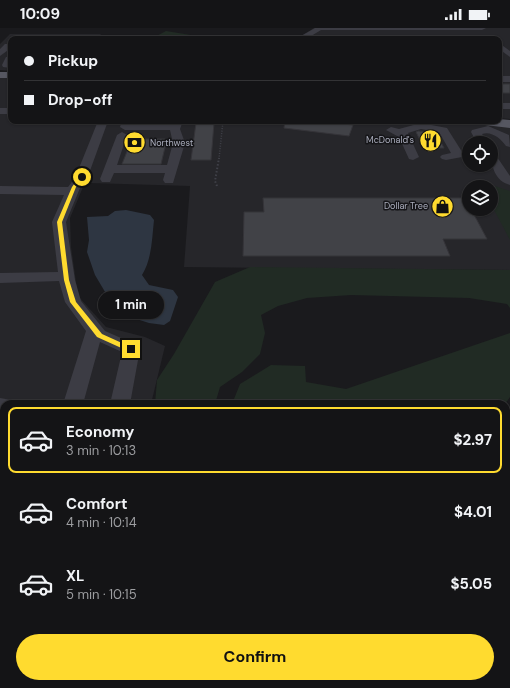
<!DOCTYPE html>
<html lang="en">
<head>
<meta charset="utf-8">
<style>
  :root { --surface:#141416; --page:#212123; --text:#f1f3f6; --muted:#9d9ea1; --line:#333335; --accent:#ffdb2f }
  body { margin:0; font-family:"DM Sans",sans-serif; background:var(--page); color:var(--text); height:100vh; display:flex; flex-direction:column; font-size:15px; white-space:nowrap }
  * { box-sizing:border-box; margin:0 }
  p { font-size:13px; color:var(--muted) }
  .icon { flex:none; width:22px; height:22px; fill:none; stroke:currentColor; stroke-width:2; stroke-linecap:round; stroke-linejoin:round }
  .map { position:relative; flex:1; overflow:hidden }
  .panel { position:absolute; left:0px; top:372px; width:510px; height:288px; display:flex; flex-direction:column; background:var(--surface); border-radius:12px 12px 0 0; box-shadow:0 1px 3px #0004,0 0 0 1px var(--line) }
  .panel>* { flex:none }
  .top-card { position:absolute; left:8px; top:8px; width:494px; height:88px; border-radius:8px; box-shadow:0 1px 3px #0004,0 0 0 1px var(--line); display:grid; align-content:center; height:88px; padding:0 16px; background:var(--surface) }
  .tools { position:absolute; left:462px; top:108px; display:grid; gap:8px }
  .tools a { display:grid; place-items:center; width:36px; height:36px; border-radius:50%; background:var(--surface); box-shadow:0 1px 3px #0004,0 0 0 1px var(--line); font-size:20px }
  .end { position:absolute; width:18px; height:18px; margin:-9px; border:5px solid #ffdb2f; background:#111; box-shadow:0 0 0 2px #111 }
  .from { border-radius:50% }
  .bubble { position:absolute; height:28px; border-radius:14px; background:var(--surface); box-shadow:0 1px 3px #0004,0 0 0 1px var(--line); font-size:13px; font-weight:700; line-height:28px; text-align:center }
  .top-card b { display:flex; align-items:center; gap:14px; height:38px; font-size:15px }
  .top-card b+b { border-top:1px solid var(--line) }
  .top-card i { width:10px; height:10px; background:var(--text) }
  ul { padding:7px 0 0; list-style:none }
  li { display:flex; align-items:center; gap:12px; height:66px; margin:0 8px 6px; padding:0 8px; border:2px solid transparent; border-radius:8px }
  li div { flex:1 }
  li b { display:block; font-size:15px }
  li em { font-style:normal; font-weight:700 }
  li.active { border-color:var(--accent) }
  li>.icon { width:36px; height:36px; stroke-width:1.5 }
  .action { display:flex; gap:8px; margin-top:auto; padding:8px 16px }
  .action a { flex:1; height:46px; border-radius:24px; background:var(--accent); color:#111; font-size:16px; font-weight:700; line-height:46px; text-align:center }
  .status { display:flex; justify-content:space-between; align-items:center; height:28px; padding:0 20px; background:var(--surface); direction:ltr }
  .status svg { height:11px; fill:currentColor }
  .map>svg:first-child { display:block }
  .built { fill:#26262a; fill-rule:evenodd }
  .green { fill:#212b24 }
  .water { fill:#2e3642 }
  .building { fill:#414247; stroke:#353439 }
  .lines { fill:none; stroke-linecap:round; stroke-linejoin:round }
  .path-far1 { stroke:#404149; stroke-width:1.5; stroke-dasharray:1 1.5; stroke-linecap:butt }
  .path { stroke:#404149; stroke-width:2; stroke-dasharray:1.5 2; stroke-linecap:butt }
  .minor { fill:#3c3c44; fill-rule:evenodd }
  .major { fill:#565761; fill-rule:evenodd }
  .route { fill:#ffdb2f }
  .labels { text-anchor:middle; stroke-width:3; stroke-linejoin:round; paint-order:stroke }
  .far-poi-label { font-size:9px; fill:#abaebd; stroke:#151518; text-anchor:end }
</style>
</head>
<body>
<div class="status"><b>10:09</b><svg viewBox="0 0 49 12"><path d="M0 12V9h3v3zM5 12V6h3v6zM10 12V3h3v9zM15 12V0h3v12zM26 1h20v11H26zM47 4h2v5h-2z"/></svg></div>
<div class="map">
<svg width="510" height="660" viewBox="0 0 510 660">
  <rect width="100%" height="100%" fill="#1a1a1d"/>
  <!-- built -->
  <path class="built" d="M314 0H510V91L499 90V11H296Z
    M10 6H101L98 11H11V43L0 42V16Z
    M0 48H11V93H478L510 96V242L184 239 190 158 90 155 83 159 70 190 71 219 78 268 106 299 145 309 165 318 151 376H4V618L0 619ZM469 115H491V137H469ZM469 159H491V181H469Z"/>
  <!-- green -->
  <path class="green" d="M166 3 215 11H151Z
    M479 153 510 163V212L491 176V159H482Z
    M250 239 510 242V280L507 276 469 270 351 267 307 270 278 278 261 287 265 305 260 326 242 344 220 359 215 376H155L157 352 174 326 215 254Z
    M510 305V369L505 376H232L240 356 271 337 305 338 306 354 346 361Z
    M510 448V660H381L384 656H506V454Z
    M68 656H173L172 660H65Z
    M208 656H316L313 660H208Z"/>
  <!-- water -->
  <path class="water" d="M126 182 150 187 154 192C152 210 152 231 142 247L149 257 173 262 178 269 170 293 164 297 149 295 127 288 114 279 95 247 87 224 89 212 87 189 108 188 115 183Z"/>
  <!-- building -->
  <path class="building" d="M499 56H510V65H499Z
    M285 93H313L353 97 349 108 284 100Z
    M196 95H214L211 132H191Z
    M418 103 436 105 444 120H424L416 104Z
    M132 111H167L161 136H122Z
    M263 170H466L469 181H471L487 211H443L450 228H243L244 184H264Z"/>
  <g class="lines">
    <!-- path-far1 -->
    <path class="path-far1" d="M219 131 223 93"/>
    <!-- path -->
    <path class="path" d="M217 158 215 153 219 130"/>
    <!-- minor -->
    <path class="minor" d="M315 0H486L482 2H321L306 11H296Z
      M499 15 510 23V29L499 21Z
      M5 16H11V20L0 28V21Z
      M6 29H11V40L3 39 2 37Z
      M499 48H510V54H499Z
      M499 75H510V81H499Z
      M0 80H11V86H0Z
      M98 93H108L87 151 80 160 66 194 75 252 81 273 105 303 137 317 140 321 130 376H110L122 324 100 314 83 376H63L86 303 65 274 59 253 0 255V245L58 244 52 194 64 167 0 166V158L68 159 75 150Z
      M122 93H132L131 96H172L173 93H183L180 101 185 115 173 155H165L163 152 165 145H114L110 154H102L100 151 117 107 122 104 127 107 117 137H167L173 115 170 102H125L120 99Z
      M421 95 447 100 464 127 462 129 446 132 442 131 440 129 442 127 451 125 439 104 421 101 408 105 419 129 413 132 409 131 399 109 386 102 391 99 399 101Z
      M488 98 509 107 510 119 506 118C501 111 492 103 482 106L489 115H477L471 104 472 102Z
      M491 125 495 126 510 148V157C495 153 491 138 491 125Z
      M0 370 11 372 13 376H4V384H0Z
      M4 566V592L0 593V567Z"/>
    <!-- major -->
    <path class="major" d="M0 44H11V50H0Z
      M499 91 510 92V100L485 97 479 93H499Z"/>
  </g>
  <!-- route -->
  <path class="route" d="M80 148 84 149 76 159 62 194 69 252 76 274 102 306 133 320V323H128L97 309 70 274 64 252 57 194 72 159Z"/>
  <!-- icons -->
  <defs>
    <symbol id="restaurant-disc" viewBox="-11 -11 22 22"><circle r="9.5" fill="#ffdb2f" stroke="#151518"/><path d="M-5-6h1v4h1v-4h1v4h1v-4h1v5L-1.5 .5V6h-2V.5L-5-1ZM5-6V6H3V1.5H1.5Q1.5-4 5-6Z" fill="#111"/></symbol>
    <symbol id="bank-disc" viewBox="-11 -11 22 22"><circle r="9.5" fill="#ffdb2f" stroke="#151518"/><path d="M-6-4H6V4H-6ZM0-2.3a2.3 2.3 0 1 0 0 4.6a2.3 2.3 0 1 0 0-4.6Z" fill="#111"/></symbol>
    <symbol id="shop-disc" viewBox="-11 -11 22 22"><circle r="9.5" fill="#ffdb2f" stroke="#151518"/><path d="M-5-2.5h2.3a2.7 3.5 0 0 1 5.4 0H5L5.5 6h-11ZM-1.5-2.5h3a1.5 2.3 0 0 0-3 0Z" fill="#111"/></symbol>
  </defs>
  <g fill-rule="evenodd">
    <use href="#restaurant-disc" x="418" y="100" width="25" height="25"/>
    <use href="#bank-disc" x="122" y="102" width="25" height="25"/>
    <use href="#shop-disc" x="430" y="166" width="25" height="25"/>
  </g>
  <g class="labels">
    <!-- far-poi labels -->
    <g class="far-poi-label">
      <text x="414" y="115">McDonald's</text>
      <text x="150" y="118" text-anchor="start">Northwest</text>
      <text x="428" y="181">Dollar Tree</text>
    </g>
  </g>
</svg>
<div class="tools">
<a><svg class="icon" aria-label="locate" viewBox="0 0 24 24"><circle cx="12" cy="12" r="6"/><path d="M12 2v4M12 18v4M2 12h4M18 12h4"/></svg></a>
<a><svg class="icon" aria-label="layers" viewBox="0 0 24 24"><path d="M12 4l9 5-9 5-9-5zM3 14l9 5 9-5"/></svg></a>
</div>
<i class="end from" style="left:82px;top:149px"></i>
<i class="end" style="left:131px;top:321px"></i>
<div class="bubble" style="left:98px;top:263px;width:66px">1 min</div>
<div class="top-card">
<b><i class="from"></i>Pickup</b>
<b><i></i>Drop-off</b>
</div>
<section class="panel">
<ul>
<li class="active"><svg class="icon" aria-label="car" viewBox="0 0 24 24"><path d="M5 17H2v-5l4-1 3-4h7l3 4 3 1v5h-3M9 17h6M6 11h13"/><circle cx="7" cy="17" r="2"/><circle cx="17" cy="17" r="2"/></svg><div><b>Economy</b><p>3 min · 10:13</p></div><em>$2.97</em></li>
<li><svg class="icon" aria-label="car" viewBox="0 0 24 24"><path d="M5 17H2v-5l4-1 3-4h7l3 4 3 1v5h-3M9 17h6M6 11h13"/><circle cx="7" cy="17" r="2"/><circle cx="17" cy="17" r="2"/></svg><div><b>Comfort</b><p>4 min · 10:14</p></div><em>$4.01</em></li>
<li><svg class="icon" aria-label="car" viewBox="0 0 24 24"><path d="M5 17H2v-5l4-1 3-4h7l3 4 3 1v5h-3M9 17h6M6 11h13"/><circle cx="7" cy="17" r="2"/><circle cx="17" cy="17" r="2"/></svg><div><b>XL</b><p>5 min · 10:15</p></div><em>$5.05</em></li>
</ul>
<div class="action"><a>Confirm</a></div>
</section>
</div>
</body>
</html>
